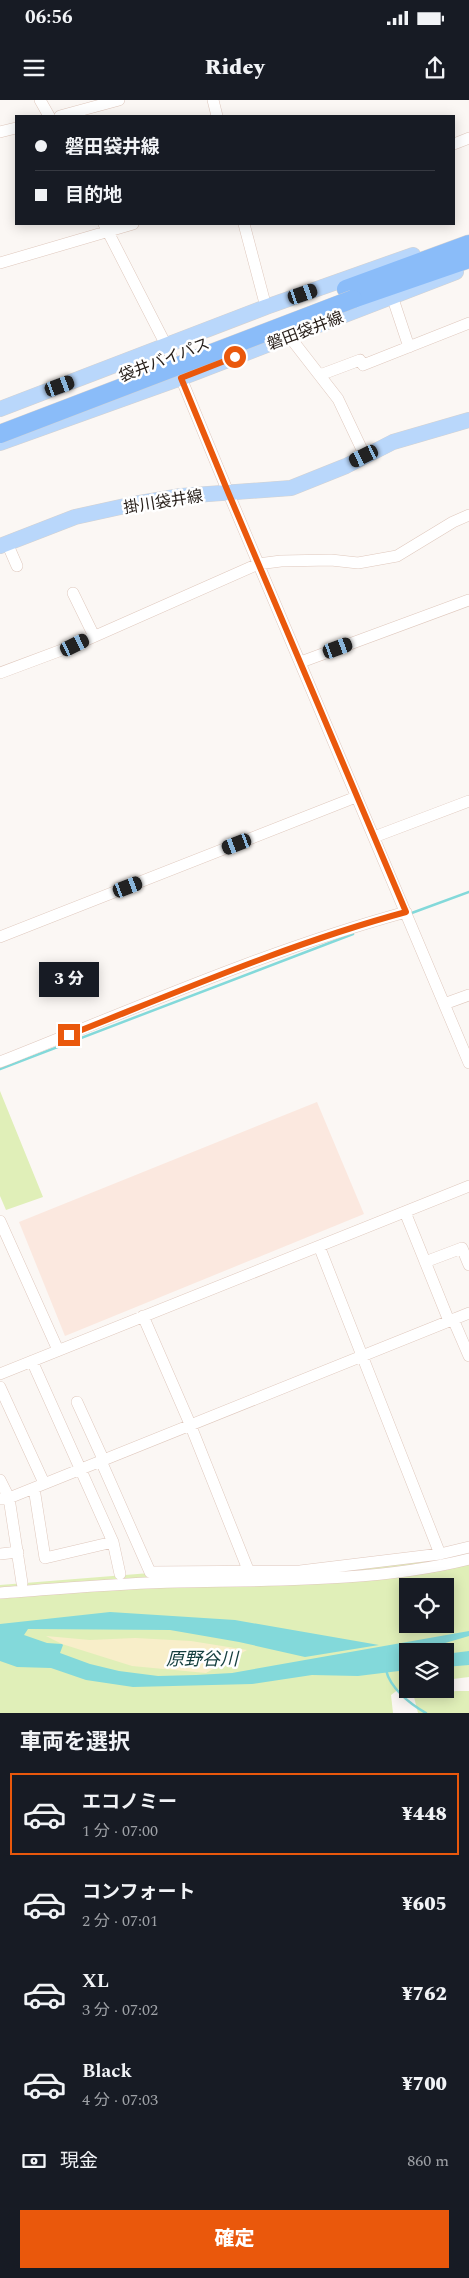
<!DOCTYPE html>
<html lang="ja">
<head>
<meta charset="utf-8">
<style>
  :root { --surface:#171b24; --page:#242831; --text:#f1f3f6; --muted:#9ea1a6; --line:#363941; --accent:#ea580c }
  body { margin:0; font-family:Spectral,"Noto Sans JP",serif; background:var(--page); color:var(--text); height:100vh; display:flex; flex-direction:column; font-size:19px; white-space:nowrap }
  * { box-sizing:border-box; margin:0 }
  p { font-size:16px; color:var(--muted) }
  .icon { flex:none; width:28px; height:28px; fill:none; stroke:currentColor; stroke-width:2; stroke-linecap:round; stroke-linejoin:round }
  .map { position:relative; height:1613px; overflow:hidden }
  .sheet { display:flex; flex-direction:column; background:var(--surface); flex:1 }
  .sheet>* { flex:none }
  .guide { position:absolute; left:15px; top:15px; width:440px; height:110px; border-radius:0px; box-shadow:0 2px 12px #0003; display:grid; align-content:center; height:110px; padding:0 20px; background:var(--surface) }
  .fabs { position:absolute; left:399px; top:1478px; display:grid; gap:10px }
  .fabs a { display:grid; place-items:center; width:55px; height:55px; border-radius:0px; background:var(--surface); box-shadow:0 2px 12px #0003; font-size:25px }
  .end { position:absolute; width:22px; height:22px; margin:-11px; border:6px solid #ea580c; background:#fff; box-shadow:0 0 0 2px #fff }
  .from { border-radius:50% }
  .bubble { position:absolute; height:35px; border-radius:0px; background:var(--surface); box-shadow:0 2px 12px #0003; font-size:16px; font-weight:800; line-height:35px; text-align:center }
  .car { position:absolute; width:15px; height:30px; margin:-15px -8px; border-radius:6px; box-shadow:0 0 4px 1px #0007; background:linear-gradient(#222 24%,#8ab4d8 0 40%,#222 0 76%,#8ab4d8 0 86%,#222 0) }
  .guide b { display:flex; align-items:center; gap:18px; height:48px; font-size:19px }
  .guide b+b { border-top:1px solid var(--line) }
  .guide i { width:12px; height:12px; background:var(--text) }
  ul { padding:0; list-style:none }
  li { display:flex; align-items:center; gap:15px; height:82px; margin:0 10px 8px; padding:0 10px; border:2px solid transparent; border-radius:0px }
  li div { flex:1 }
  li b { display:block; font-size:19px }
  li em { font-style:normal; font-weight:800 }
  li.on { border-color:var(--accent) }
  li>.icon { width:45px; height:45px; stroke-width:1.5 }
  h2 { padding:0 20px; font-size:22px; line-height:60px }
  .pay { display:flex; align-items:center; gap:12px; height:55px; padding:0 20px; font-size:19px }
  .pay p { margin-inline-start:auto }
  .action { display:flex; gap:10px; margin-top:auto; padding:10px 20px }
  .action a { flex:1; height:58px; border-radius:0px; background:var(--accent); color:#fff; font-size:20px; font-weight:800; line-height:58px; text-align:center }
  .status { display:flex; justify-content:space-between; align-items:center; height:35px; padding:0 25px; background:var(--surface); direction:ltr }
  .status svg { height:14px; fill:currentColor }
  header { display:flex; justify-content:space-between; align-items:center; height:65px; padding:0 20px; background:var(--surface); font-size:22px; font-weight:800 }
  .map>svg:first-child { display:block }
  .built { fill:#fbe8df }
  .green { fill:#e0efb8; fill-rule:evenodd }
  .sand { fill:#f8eec9 }
  .water { fill:#83d9da }
  .lines { fill:none; stroke-linecap:round; stroke-linejoin:round }
  .stream { stroke:#83d9da; stroke-width:2.5 }
  .minor-casing { stroke:#dfc8bd; stroke-width:12 }
  .major-casing { stroke:#d4d2d1; stroke-width:16 }
  .highway-casing { stroke:#d4d2d1; stroke-width:19 }
  .minor { stroke:#fff; stroke-width:11 }
  .major { stroke:#b9d7fb; stroke-width:15 }
  .highway { stroke:#8abcf9; stroke-width:18 }
  .highway-bridge-casing { stroke:#d4d2d1; stroke-width:19; stroke-linecap:butt }
  .highway-bridge { stroke:#8abcf9; stroke-width:18 }
  .route { stroke:#ea580c; stroke-width:6 }
  .labels { text-anchor:middle; stroke-width:5; stroke-linejoin:round; paint-order:stroke }
  .street-label { font-size:16px; fill:#261e19; stroke:#fff }
  .water-label { font-size:18px; font-style:italic; fill:#153f3f; stroke:#fff }
</style>
</head>
<body>
<div class="status"><b>06:56</b><svg viewBox="0 0 49 12"><path d="M0 12V9h3v3zM5 12V6h3v6zM10 12V3h3v9zM15 12V0h3v12zM26 1h20v11H26zM47 4h2v5h-2z"/></svg></div>
<header><svg class="icon" aria-label="menu" viewBox="0 0 24 24"><path d="M4 6h16M4 12h16M4 18h16"/></svg>Ridey<svg class="icon" aria-label="share" viewBox="0 0 24 24"><path d="M12 15V3M7 8l5-5 5 5M5 13v7h14v-7"/></svg></header>
<div class="map">
<svg width="469" height="1613" viewBox="0 0 469 1613">
  <rect width="100%" height="100%" fill="#fbf7f4"/>
  <!-- built -->
  <path class="built" d="M317 1002 364 1114 65 1236 19 1122Z"/>
  <!-- green -->
  <path class="green" d="M0 991 43 1097 6 1110 0 1096Z
    M469 1447V1577L445 1580V1551H408L407 1583 391 1595 393 1613H0V1485L150 1473H306ZM408 1486H445V1524H408Z
    M456 1591H469V1613H418L414 1597Z"/>
  <!-- sand -->
  <path class="sand" d="M46 1536 90 1540 135 1538 191 1541 247 1550 206 1573 132 1566 62 1544Z"/>
  <!-- water -->
  <path class="water" d="M110 1512 235 1520 379 1545 305 1557 239 1542 170 1530 28 1529 24 1535 47 1543 62 1544 63 1545 60 1553 90 1564 119 1571 158 1576 196 1575 232 1573 469 1531V1536L418 1551H408L407 1554 403 1556H407V1570L358 1576 312 1575 252 1584 133 1587 86 1580 51 1568 17 1567 0 1561V1524Z
    M469 1551V1565L445 1567V1554Z"/>
  <g class="lines">
    <!-- stream -->
    <path class="stream" d="M409 814 469 792
      M0 969 353 834
      M386 1570C390 1588 410 1604 426 1613"/>
    <defs>
      <path id="minor" d="M40 0 49 16
        M213 0 217 16
        M60 16 119 0
        M0 32 16 28
        M454 44 469 38
        M104 124 167 247 181 278 228 392 469 963
        M244 124 266 207
        M0 163 133 124
        M392 196 409 247
        M289 236 338 299 365 356
        M320 275 360 260 363 265 469 223
        M7 443 17 466
        M73 493 94 536
        M301 562 469 500
        M0 573 75 545 258 464 281 461 331 460 358 463 397 456 453 422 469 415
        M374 737 469 701
        M0 837 356 697
        M444 904 469 895
        M0 962C134 909 267 850 406 812
        M405 1112 449 1221
        M0 1121 58 1250
        M319 1146 440 1454
        M425 1162 462 1148 469 1165
        M143 1216 190 1324 249 1472
        M453 1219 469 1256
        M32 1261 113 1442 120 1474
        M0 1274 469 1086
        M0 1287 44 1383
        M77 1302 103 1359
        M101 1361 150 1472 300 1471 440 1454 469 1447
        M0 1380 9 1398 22 1483
        M34 1388 45 1458 113 1442
        M0 1399 9 1398 469 1213
        M0 1454 18 1452
        M0 1493C59 1489 119 1483 178 1482 273 1480 377 1482 469 1459"/>
      <path id="major" d="M0 309 266 207 413 155
        M0 343 181 278 456 172
        M0 446 75 417 134 404 181 396 291 388 346 366 393 342 469 320"/>
      <path id="highway" d="M346 189 469 144
        M353 199 469 159"/>
    </defs>
    <!-- minor casing -->
    <use href="#minor" class="minor-casing"/>
    <!-- major casing -->
    <use href="#major" class="major-casing"/>
    <!-- highway casing -->
    <use href="#highway" class="highway-casing"/>
    <!-- minor -->
    <use href="#minor" class="minor"/>
    <!-- major -->
    <use href="#major" class="major"/>
    <!-- highway -->
    <use href="#highway" class="highway"/>
    <defs>
      <path id="highway-bridge" d="M0 334 353 199"/>
    </defs>
    <!-- highway-bridge casing -->
    <use href="#highway-bridge" class="highway-bridge-casing"/>
    <!-- highway-bridge -->
    <use href="#highway-bridge" class="highway-bridge"/>
  </g>
  <g class="lines">
    <!-- route -->
    <path class="route" d="M69 935C180 891 291 843 406 812L228 392 181 278 235 257"/>
  </g>
  <g class="labels">
    <!-- street labels -->
    <g class="street-label">
      <text transform="translate(305 230) rotate(-21)" y="6">磐田袋井線</text>
      <text transform="translate(164 259) rotate(-21)" y="6">袋井バイパス</text>
      <text transform="translate(163 401) rotate(-9)" y="6">掛川袋井線</text>
    </g>
    <!-- water labels -->
    <g class="water-label">
      <text x="202" y="1565">原野谷川</text>
    </g>
  </g>
</svg>
<div class="fabs">
<a><svg class="icon" aria-label="locate" viewBox="0 0 24 24"><circle cx="12" cy="12" r="6"/><path d="M12 2v4M12 18v4M2 12h4M18 12h4"/></svg></a>
<a><svg class="icon" aria-label="layers" viewBox="0 0 24 24"><path d="M12 4l9 5-9 5-9-5zM3 14l9 5 9-5"/></svg></a>
</div>
<i class="end from" style="left:235px;top:257px"></i>
<i class="end" style="left:69px;top:935px"></i>
<div class="bubble" style="left:39px;top:862px;width:60px">3 分</div>
<i class="car" style="left:303px;top:194px;rotate:71deg"></i>
<i class="car" style="left:60px;top:286px;rotate:70deg"></i>
<i class="car" style="left:364px;top:356px;rotate:244deg"></i>
<i class="car" style="left:75px;top:545px;rotate:64deg"></i>
<i class="car" style="left:338px;top:548px;rotate:70deg"></i>
<i class="car" style="left:237px;top:744px;rotate:249deg"></i>
<i class="car" style="left:128px;top:787px;rotate:69deg"></i>
<div class="guide">
<b><i class="from"></i>磐田袋井線</b>
<b><i></i>目的地</b>
</div>
</div>
<section class="sheet">
<h2>車両を選択</h2>
<ul>
<li class="on"><svg class="icon" aria-label="car" viewBox="0 0 24 24"><path d="M5 17H2v-5l4-1 3-4h7l3 4 3 1v5h-3M9 17h6M6 11h13"/><circle cx="7" cy="17" r="2"/><circle cx="17" cy="17" r="2"/></svg><div><b>エコノミー</b><p>1 分 · 07:00</p></div><em>¥448</em></li>
<li><svg class="icon" aria-label="car" viewBox="0 0 24 24"><path d="M5 17H2v-5l4-1 3-4h7l3 4 3 1v5h-3M9 17h6M6 11h13"/><circle cx="7" cy="17" r="2"/><circle cx="17" cy="17" r="2"/></svg><div><b>コンフォート</b><p>2 分 · 07:01</p></div><em>¥605</em></li>
<li><svg class="icon" aria-label="car" viewBox="0 0 24 24"><path d="M5 17H2v-5l4-1 3-4h7l3 4 3 1v5h-3M9 17h6M6 11h13"/><circle cx="7" cy="17" r="2"/><circle cx="17" cy="17" r="2"/></svg><div><b>XL</b><p>3 分 · 07:02</p></div><em>¥762</em></li>
<li><svg class="icon" aria-label="car" viewBox="0 0 24 24"><path d="M5 17H2v-5l4-1 3-4h7l3 4 3 1v5h-3M9 17h6M6 11h13"/><circle cx="7" cy="17" r="2"/><circle cx="17" cy="17" r="2"/></svg><div><b>Black</b><p>4 分 · 07:03</p></div><em>¥700</em></li>
</ul>
<div class="pay"><svg class="icon" aria-label="cash" viewBox="0 0 24 24"><path d="M3 7h18v10H3z"/><circle cx="12" cy="12" r="2"/></svg>現金<p>860 m</p></div>
<div class="action"><a>確定</a></div>
</section>
</body>
</html>
